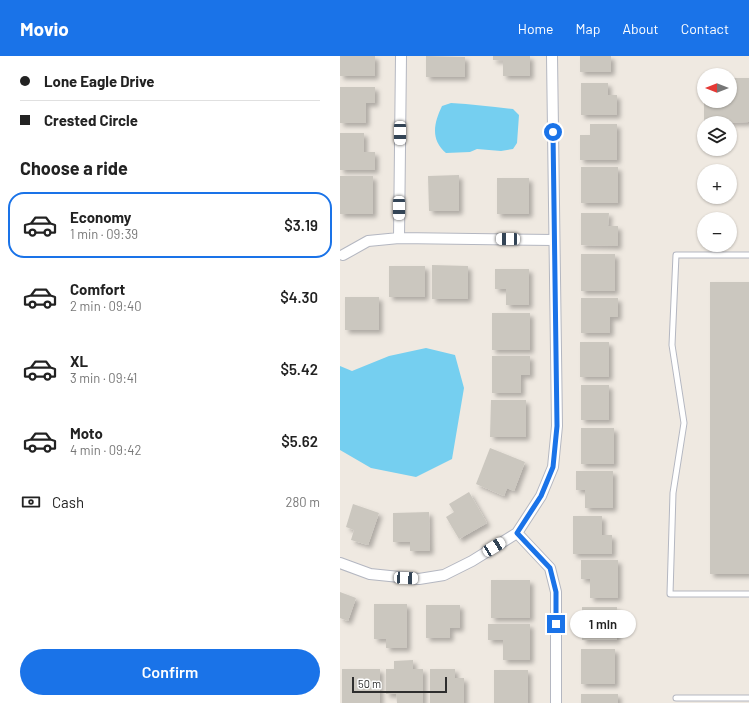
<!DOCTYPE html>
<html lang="en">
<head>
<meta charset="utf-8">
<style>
  :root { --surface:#fff; --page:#f2f2f2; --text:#222; --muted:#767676; --line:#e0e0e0; --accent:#1a73e8 }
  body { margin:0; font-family:Barlow,sans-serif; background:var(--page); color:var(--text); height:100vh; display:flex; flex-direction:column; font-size:15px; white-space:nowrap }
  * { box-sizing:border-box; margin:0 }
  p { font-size:13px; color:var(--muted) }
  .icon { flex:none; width:22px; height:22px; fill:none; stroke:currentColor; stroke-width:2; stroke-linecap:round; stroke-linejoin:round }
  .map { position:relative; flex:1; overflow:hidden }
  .panel { display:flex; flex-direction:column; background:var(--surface); width:340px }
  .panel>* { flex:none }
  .banner { display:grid; align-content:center; height:88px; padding:0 20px; background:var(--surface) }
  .needle { width:26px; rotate:270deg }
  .buttons { position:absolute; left:357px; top:12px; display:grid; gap:8px }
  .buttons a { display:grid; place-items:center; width:40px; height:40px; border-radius:50%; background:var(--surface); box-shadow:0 1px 3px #0004; font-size:20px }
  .scale { position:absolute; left:12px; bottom:10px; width:95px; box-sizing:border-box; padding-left:4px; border:2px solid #2e2e2e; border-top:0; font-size:11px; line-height:14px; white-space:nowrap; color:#2e2e2e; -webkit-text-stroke:3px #fff; paint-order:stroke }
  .end { position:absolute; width:18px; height:18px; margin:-9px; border:5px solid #1a73e8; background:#fff; box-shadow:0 0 0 2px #fff }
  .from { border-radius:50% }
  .bubble { position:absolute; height:28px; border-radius:14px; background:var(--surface); box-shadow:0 1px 3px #0004; font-size:13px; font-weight:600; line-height:28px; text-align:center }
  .car { position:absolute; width:12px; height:24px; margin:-12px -6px; border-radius:5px; box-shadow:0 0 3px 1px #0007; background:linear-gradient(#fff 24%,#345 0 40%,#fff 0 76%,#345 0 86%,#fff 0) }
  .banner b { display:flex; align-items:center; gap:14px; height:38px; font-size:15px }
  .banner b+b { border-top:1px solid var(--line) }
  .banner i { width:10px; height:10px; background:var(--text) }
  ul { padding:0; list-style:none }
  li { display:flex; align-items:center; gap:12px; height:66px; margin:0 8px 6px; padding:0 12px; border:2px solid transparent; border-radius:16px }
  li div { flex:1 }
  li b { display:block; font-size:15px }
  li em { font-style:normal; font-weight:600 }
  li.on { border-color:var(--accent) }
  li>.icon { width:36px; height:36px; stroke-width:1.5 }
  h2 { padding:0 20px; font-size:18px; line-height:48px }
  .pay { display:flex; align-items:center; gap:10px; height:44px; padding:0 20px; font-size:15px }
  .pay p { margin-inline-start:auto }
  .action { display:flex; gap:8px; margin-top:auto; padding:8px 20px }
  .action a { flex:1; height:46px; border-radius:24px; background:var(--accent); color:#fff; font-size:16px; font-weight:600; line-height:46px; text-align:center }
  header { display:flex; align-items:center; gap:24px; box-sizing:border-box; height:56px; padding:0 20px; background:var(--accent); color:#fff }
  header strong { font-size:19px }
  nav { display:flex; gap:22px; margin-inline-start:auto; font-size:14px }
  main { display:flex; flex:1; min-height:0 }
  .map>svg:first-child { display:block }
  .water { fill:#75cff0 }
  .building { fill:#cbc7bf; filter:url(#shadow) }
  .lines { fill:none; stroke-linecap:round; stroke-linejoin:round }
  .service-casing { stroke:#b4b7c1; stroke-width:7 }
  .minor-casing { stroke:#b4b7c1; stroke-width:12 }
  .service { stroke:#fff; stroke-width:5 }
  .minor { stroke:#fff; stroke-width:10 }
  .route { stroke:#1a73e8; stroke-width:5 }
</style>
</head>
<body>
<header>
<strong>Movio</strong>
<nav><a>Home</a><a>Map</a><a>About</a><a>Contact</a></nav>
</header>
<main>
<section class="panel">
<div class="banner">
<b><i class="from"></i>Lone Eagle Drive</b>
<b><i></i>Crested Circle</b>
</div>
<h2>Choose a ride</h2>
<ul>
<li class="on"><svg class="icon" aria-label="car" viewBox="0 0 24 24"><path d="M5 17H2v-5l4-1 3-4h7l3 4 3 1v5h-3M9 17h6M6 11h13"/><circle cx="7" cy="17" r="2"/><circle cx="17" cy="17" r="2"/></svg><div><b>Economy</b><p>1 min · 09:39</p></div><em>$3.19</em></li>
<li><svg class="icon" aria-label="car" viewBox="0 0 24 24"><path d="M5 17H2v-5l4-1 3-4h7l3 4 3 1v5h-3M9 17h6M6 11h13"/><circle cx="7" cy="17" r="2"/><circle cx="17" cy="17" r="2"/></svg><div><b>Comfort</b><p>2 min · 09:40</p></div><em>$4.30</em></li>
<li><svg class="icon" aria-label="car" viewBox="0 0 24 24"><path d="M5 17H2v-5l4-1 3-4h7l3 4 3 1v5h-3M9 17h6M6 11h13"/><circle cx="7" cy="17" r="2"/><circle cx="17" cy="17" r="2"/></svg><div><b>XL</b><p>3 min · 09:41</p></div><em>$5.42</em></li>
<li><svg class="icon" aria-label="car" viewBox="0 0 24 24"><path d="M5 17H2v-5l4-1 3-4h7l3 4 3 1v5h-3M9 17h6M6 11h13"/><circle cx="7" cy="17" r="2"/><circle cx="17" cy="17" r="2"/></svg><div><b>Moto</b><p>4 min · 09:42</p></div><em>$5.62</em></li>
</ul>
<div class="pay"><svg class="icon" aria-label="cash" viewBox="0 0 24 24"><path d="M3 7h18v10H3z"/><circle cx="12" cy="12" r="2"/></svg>Cash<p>280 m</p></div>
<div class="action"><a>Confirm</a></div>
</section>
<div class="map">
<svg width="409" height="647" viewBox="0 0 409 647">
  <defs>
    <filter id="shadow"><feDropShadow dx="3.5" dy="3.5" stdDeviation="2" flood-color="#0004"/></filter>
  </defs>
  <rect width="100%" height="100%" fill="#efe9e1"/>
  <!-- water -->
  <path class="water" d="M111 47C132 48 152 51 173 53L179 59 177 87 173 93 161 95 137 93 130 96 106 97C90 83 94 67 102 50Z
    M86 292 115 299 124 332 112 403 76 421 31 412 0 394V310L12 315 49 300Z"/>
  <!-- building -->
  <path class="building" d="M0 0H35V20H0Z
    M86 0 125 1V21H86Z
    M153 0H190V20H163V4H153Z
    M240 0H271V16H240Z
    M390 22H409V66L364 67V45H390Z
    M241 27H268V39H277V59H241Z
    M0 31H35V47H26V67H0Z
    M250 68H277V104H240V79H250Z
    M0 77H24V96H35V114H0Z
    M241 111H278V147H241Z
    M119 119V155H89L88 120Z
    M0 120H33V158H0Z
    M157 122H189V158H157Z
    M241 157H269L268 170H278V190L241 189Z
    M241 198H275V235H241Z
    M92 209 128 210V243H92Z
    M49 210H85V241H49Z
    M155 213H189V249H166V233H155Z
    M370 226H409V518H370Z
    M5 241H39V274H5Z
    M241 242H278V261H270V277H241Z
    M152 257H190V294H152Z
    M240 286H269V321H240Z
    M152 300H190V319H181V337H152Z
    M241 329H269V364H241Z
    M151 344H186V381H150Z
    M241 372H274V408H241Z
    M150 392 185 406 174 435 167 432 164 440 136 428Z
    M236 415H273V452H245V434H236Z
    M129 436 147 467 119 483 106 461 114 456 109 448Z
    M13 448 39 457 28 489 11 484 14 474 6 471Z
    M89 456 90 495H70V486H53V457Z
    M233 460H262V479H272V498H233Z
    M241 504H278V542H250V523H241Z
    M151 524H190V562H151Z
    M0 536 16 542 8 565 0 562Z
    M34 548H67V592H46V583H34Z
    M86 549H120V572H110V582H86Z
    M242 551H277V584H242Z
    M148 568H190V604H163V584H148Z
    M241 593H275V628H241Z
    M73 604V613H83V647H57L56 638H46V613H54V605Z
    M2 613H40V647H2Z
    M90 613H115V622H124V647H90Z
    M154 614H188V647H154Z
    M241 638H278V647H241Z"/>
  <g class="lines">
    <defs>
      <path id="service" d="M409 199H336L332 289 344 367 333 437 330 538H409
        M336 642H409"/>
      <path id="minor" d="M59 182 61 0
        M3 199 28 185 59 182 214 184
        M177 477 210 512 216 536V647
        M0 507 30 518 79 523 104 519 132 505 177 477 201 440 213 411 217 370 212 0"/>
    </defs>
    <!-- service casing -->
    <use href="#service" class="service-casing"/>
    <!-- minor casing -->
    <use href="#minor" class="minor-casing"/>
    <!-- service -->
    <use href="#service" class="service"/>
    <!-- minor -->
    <use href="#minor" class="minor"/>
  </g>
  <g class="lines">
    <!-- route -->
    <path class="route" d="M213 76 217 370 213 411 201 440 177 477 210 512 216 536V568"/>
  </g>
</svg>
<div class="buttons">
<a><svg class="needle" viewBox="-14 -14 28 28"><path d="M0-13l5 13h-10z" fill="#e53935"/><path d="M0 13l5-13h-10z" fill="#767676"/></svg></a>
<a><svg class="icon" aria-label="layers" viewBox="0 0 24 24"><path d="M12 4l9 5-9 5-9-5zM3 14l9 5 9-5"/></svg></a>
<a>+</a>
<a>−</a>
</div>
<div class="scale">50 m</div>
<i class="end from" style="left:213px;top:76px"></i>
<i class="end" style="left:216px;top:568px"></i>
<div class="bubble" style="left:230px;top:554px;width:66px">1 min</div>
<i class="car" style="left:60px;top:77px;rotate:180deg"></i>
<i class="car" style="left:59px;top:152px;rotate:180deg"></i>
<i class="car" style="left:168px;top:183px;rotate:271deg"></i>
<i class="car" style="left:154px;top:491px;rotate:58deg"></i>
<i class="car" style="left:66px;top:522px;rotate:93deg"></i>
</div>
</main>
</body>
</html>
